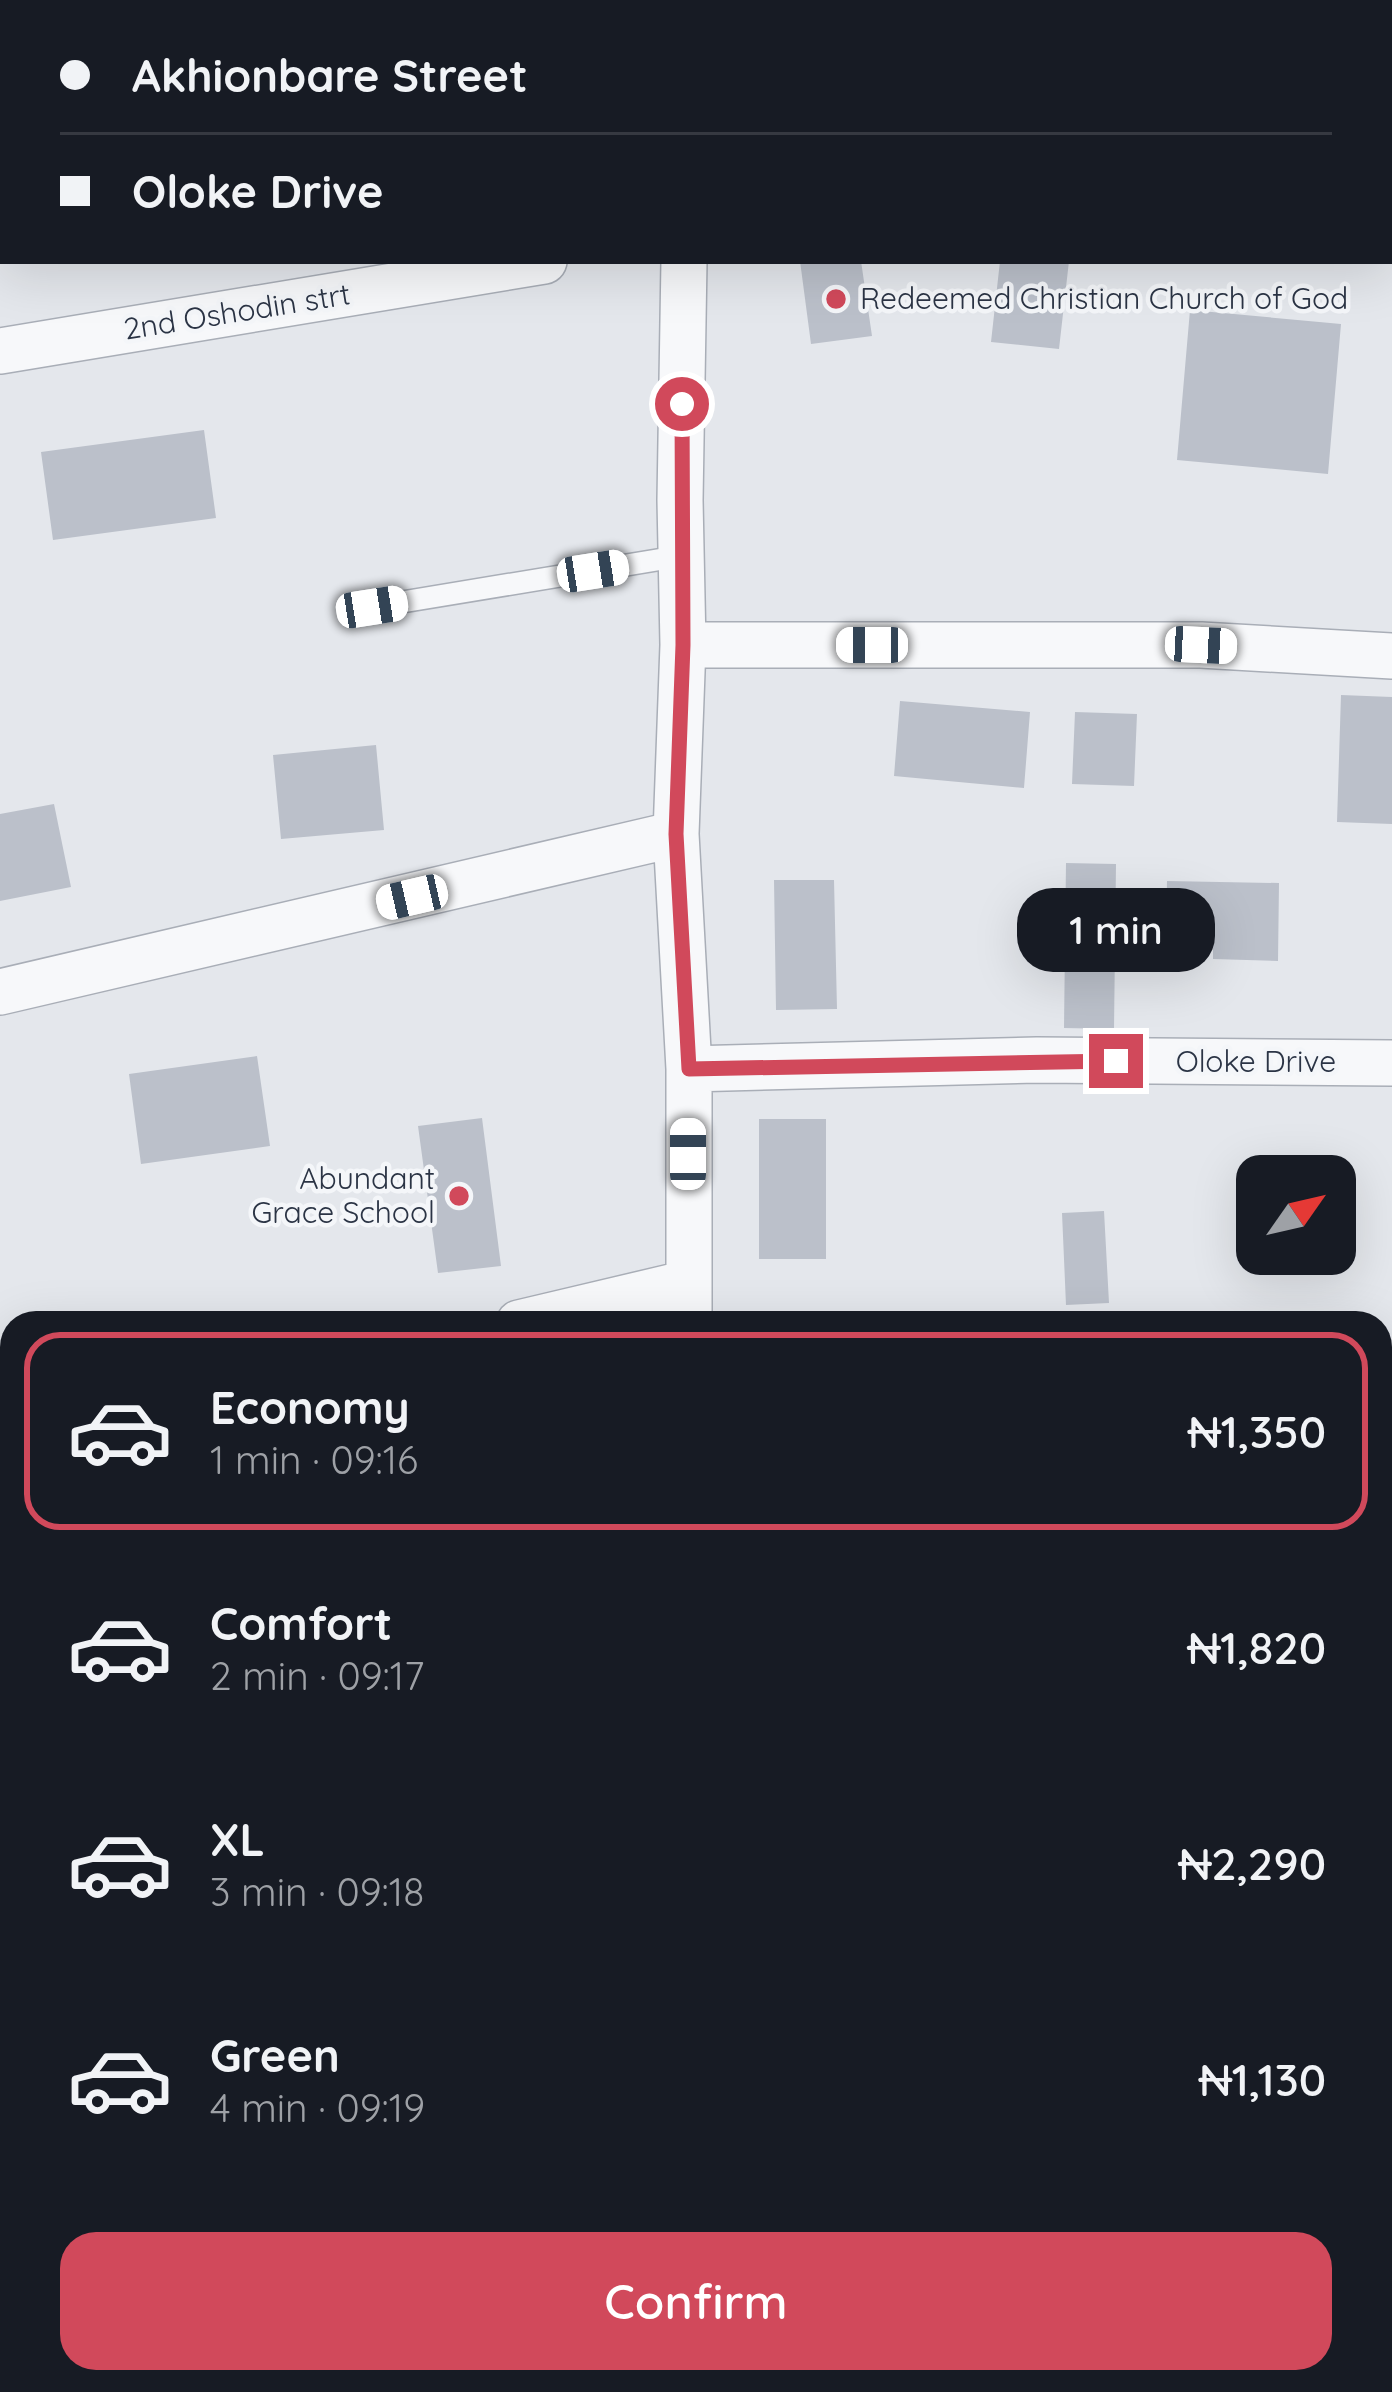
<!DOCTYPE html>
<html lang="en">
<head>
<meta charset="utf-8">
<style>
  :root { --surface:#171b24; --page:#20242c; --text:#f1f3f6; --muted:#9ea1a6; --line:#363941; --accent:#d1495b }
  body { margin:0; font-family:Quicksand,sans-serif; background:var(--page); color:var(--text); height:100vh; display:flex; flex-direction:column; font-size:45px; white-space:nowrap }
  * { box-sizing:border-box; margin:0 }
  p { font-size:39px; color:var(--muted) }
  .icon { flex:none; width:66px; height:66px; fill:none; stroke:currentColor; stroke-width:2; stroke-linecap:round; stroke-linejoin:round }
  .map { position:relative; flex:1; overflow:hidden }
  .sheet { position:absolute; left:0px; top:1311px; width:1392px; height:1083px; display:flex; flex-direction:column; background:var(--surface); border-radius:36px 36px 0 0; box-shadow:0 12px 48px #0002 }
  .sheet>* { flex:none }
  .hud { position:absolute; left:0px; top:0px; width:1392px; height:264px; box-shadow:0 12px 48px #0002; display:grid; align-content:center; height:264px; padding:0 60px; background:var(--surface) }
  .needle { width:78px; rotate:56deg }
  .controls { position:absolute; left:1236px; top:1155px; display:grid; gap:24px }
  .controls a { display:grid; place-items:center; width:120px; height:120px; border-radius:24px; background:var(--surface); box-shadow:0 12px 48px #0002; font-size:60px }
  .end { position:absolute; width:54px; height:54px; margin:-27px; border:15px solid #d1495b; background:#fff; box-shadow:0 0 0 6px #fff }
  .from { border-radius:50% }
  .bubble { position:absolute; height:84px; border-radius:36px; background:var(--surface); box-shadow:0 12px 48px #0002; font-size:39px; font-weight:600; line-height:84px; text-align:center }
  .car { position:absolute; width:36px; height:72px; margin:-36px -18px; border-radius:15px; box-shadow:0 0 9px 3px #0007; background:linear-gradient(#fff 24%,#345 0 40%,#fff 0 76%,#345 0 86%,#fff 0) }
  .hud b { display:flex; align-items:center; gap:42px; height:114px; font-size:45px }
  .hud b+b { border-top:3px solid var(--line) }
  .hud i { width:30px; height:30px; background:var(--text) }
  ul { padding:21px 0 0; list-style:none }
  li { display:flex; align-items:center; gap:36px; height:198px; margin:0 24px 18px; padding:0 36px; border:6px solid transparent; border-radius:36px }
  li div { flex:1 }
  li b { display:block; font-size:45px }
  li em { font-style:normal; font-weight:600 }
  li.active { border-color:var(--accent) }
  li>.icon { width:108px; height:108px; stroke-width:1.5 }
  .primary-button { display:flex; gap:24px; margin-top:auto; padding:24px 60px }
  .primary-button a { flex:1; height:138px; border-radius:36px; background:var(--accent); color:#fff; font-size:48px; font-weight:600; line-height:138px; text-align:center }
  .map>svg:first-child { display:block }
  .building { fill:#bbc0ca }
  .lines { fill:none; stroke-linecap:round; stroke-linejoin:round }
  .lane-casing { stroke:#a9aeb7; stroke-width:24 }
  .street-casing { stroke:#a9aeb7; stroke-width:48 }
  .lane { stroke:#f7f8fa; stroke-width:21 }
  .street { stroke:#f7f8fa; stroke-width:45 }
  .route { stroke:#d1495b; stroke-width:15 }
  .poi-dot { fill:#d1495b; stroke:#f4f6f9; stroke-width:4.5 }
  .labels { text-anchor:middle; stroke-width:9; stroke-linejoin:round; paint-order:stroke }
  .poi-label { font-size:30px; fill:#2b3445; stroke:#f4f6f9; text-anchor:start }
  .street-label { font-size:30px; fill:#2b3445; stroke:#f4f6f9 }
</style>
</head>
<body>
<div class="map">
<svg width="1392" height="2392" viewBox="0 0 1392 2392">
  <rect width="100%" height="100%" fill="#e4e7ec"/>
  <!-- building -->
  <path class="building" d="M800 261H861L872 336 811 344Z
    M1000 261H1069L1059 349 991 342Z
    M1190 310 1341 324 1328 474 1177 460Z
    M204 430 216 518 53 540 41 452Z
    M1341 695 1392 697V824L1337 822Z
    M900 701 1030 712 1024 788 894 776Z
    M1075 712 1137 714 1134 786 1072 784Z
    M376 745 384 830 281 839 273 755Z
    M54 804 71 887 0 901V814Z
    M1066 863 1116 864 1114 1029 1064 1028Z
    M774 880H834L837 1009 776 1010Z
    M1167 881 1279 883 1278 961 1213 959V928L1166 926Z
    M257 1056 270 1146 141 1164 129 1074Z
    M482 1118 501 1266 438 1273 418 1126Z
    M759 1119H826V1259H759Z
    M1104 1211 1109 1303 1066 1305 1062 1213Z
    M0 1731H12V1805H0Z
    M12 2325V2382H63L64 2392H0V2326Z
    M103 2382H160V2392H103Z"/>
  <g class="lines">
    <defs>
      <path id="lane" d="M372 607 681 556"/>
      <path id="street" d="M683 0V3
        M1389 163H1392
        M684 261 680 500 683 645 676 834 689 1069V1323
        M0 351 544 261
        M683 645H1201L1392 656
        M0 992 676 834
        M689 1069 1037 1060 1392 1063
        M519 1323 688 1283
        M0 1445 12 1442
        M1380 1511H1392
        M0 1893 12 1891
        M0 2260 12 2258
        M1380 2366 1392 2365
        M766 2382 1006 2392
        M649 2392V2382
        M1093 2392V2382
        M1129 2392 1226 2382"/>
    </defs>
    <!-- lane casing -->
    <use href="#lane" class="lane-casing"/>
    <!-- street casing -->
    <use href="#street" class="street-casing"/>
    <!-- lane -->
    <use href="#lane" class="lane"/>
    <!-- street -->
    <use href="#street" class="street"/>
  </g>
  <g class="lines">
    <!-- route -->
    <path class="route" d="M682 404 683 645 676 834 689 1069 1116 1061"/>
  </g>
  <!-- markers -->
  <g class="poi-dot">
    <circle cx="836" cy="299" r="12"/>
    <circle cx="459" cy="1196" r="12"/>
  </g>
  <g class="labels">
    <!-- poi labels -->
    <g class="poi-label">
      <text x="860" y="309">Redeemed Christian Church of God</text>
      <text x="435" y="1189" text-anchor="end">Abundant<tspan x="435" dy="34">Grace School</tspan></text>
    </g>
    <!-- street labels -->
    <g class="street-label">
      <text transform="translate(237 312) rotate(-9)" y="10">2nd Oshodin strt</text>
      <text x="1256" y="1072">Oloke Drive</text>
    </g>
  </g>
</svg>
<div class="controls">
<a><svg class="needle" viewBox="-14 -14 28 28"><path d="M0-13l5 13h-10z" fill="#e53935"/><path d="M0 13l5-13h-10z" fill="#9ea1a6"/></svg></a>
</div>
<i class="end from" style="left:682px;top:404px"></i>
<i class="end" style="left:1116px;top:1061px"></i>
<div class="bubble" style="left:1017px;top:888px;width:198px">1 min</div>
<i class="car" style="left:593px;top:571px;rotate:81deg"></i>
<i class="car" style="left:372px;top:607px;rotate:81deg"></i>
<i class="car" style="left:872px;top:645px;rotate:270deg"></i>
<i class="car" style="left:1201px;top:645px;rotate:93deg"></i>
<i class="car" style="left:412px;top:897px;rotate:257deg"></i>
<i class="car" style="left:688px;top:1154px;rotate:0deg"></i>
<div class="hud">
<b><i class="from"></i>Akhionbare Street</b>
<b><i></i>Oloke Drive</b>
</div>
<section class="sheet">
<ul>
<li class="active"><svg class="icon" aria-label="car" viewBox="0 0 24 24"><path d="M5 17H2v-5l4-1 3-4h7l3 4 3 1v5h-3M9 17h6M6 11h13"/><circle cx="7" cy="17" r="2"/><circle cx="17" cy="17" r="2"/></svg><div><b>Economy</b><p>1 min · 09:16</p></div><em>₦1,350</em></li>
<li><svg class="icon" aria-label="car" viewBox="0 0 24 24"><path d="M5 17H2v-5l4-1 3-4h7l3 4 3 1v5h-3M9 17h6M6 11h13"/><circle cx="7" cy="17" r="2"/><circle cx="17" cy="17" r="2"/></svg><div><b>Comfort</b><p>2 min · 09:17</p></div><em>₦1,820</em></li>
<li><svg class="icon" aria-label="car" viewBox="0 0 24 24"><path d="M5 17H2v-5l4-1 3-4h7l3 4 3 1v5h-3M9 17h6M6 11h13"/><circle cx="7" cy="17" r="2"/><circle cx="17" cy="17" r="2"/></svg><div><b>XL</b><p>3 min · 09:18</p></div><em>₦2,290</em></li>
<li><svg class="icon" aria-label="car" viewBox="0 0 24 24"><path d="M5 17H2v-5l4-1 3-4h7l3 4 3 1v5h-3M9 17h6M6 11h13"/><circle cx="7" cy="17" r="2"/><circle cx="17" cy="17" r="2"/></svg><div><b>Green</b><p>4 min · 09:19</p></div><em>₦1,130</em></li>
</ul>
<div class="primary-button"><a>Confirm</a></div>
</section>
</div>
</body>
</html>
